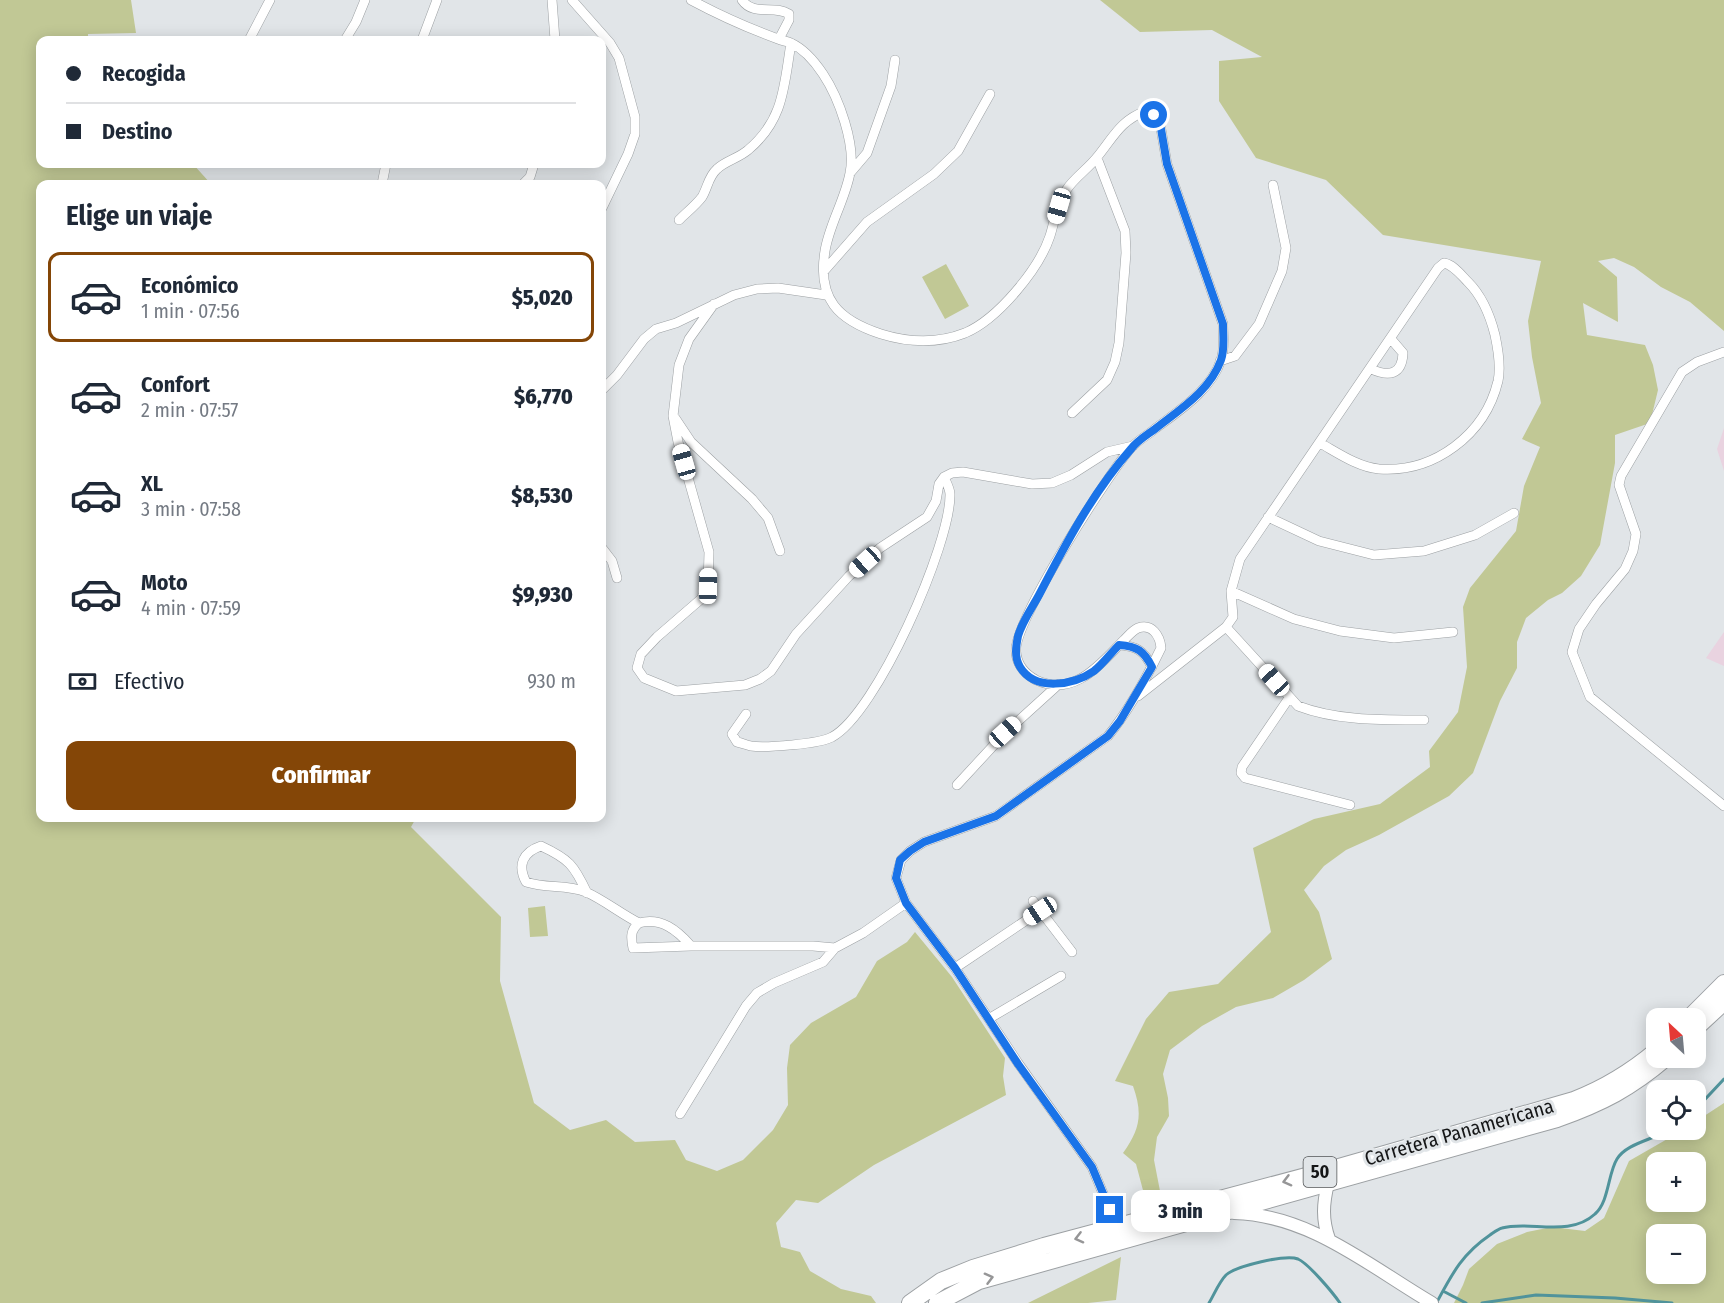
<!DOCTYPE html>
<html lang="es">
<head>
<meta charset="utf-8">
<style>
  :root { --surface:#fff; --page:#f2f2f3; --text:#1f2937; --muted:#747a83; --line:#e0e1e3; --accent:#844607 }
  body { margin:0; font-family:"Fira Sans Condensed",sans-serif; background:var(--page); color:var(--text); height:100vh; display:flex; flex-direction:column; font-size:22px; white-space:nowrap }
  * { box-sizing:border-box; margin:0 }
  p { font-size:20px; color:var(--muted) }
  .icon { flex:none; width:33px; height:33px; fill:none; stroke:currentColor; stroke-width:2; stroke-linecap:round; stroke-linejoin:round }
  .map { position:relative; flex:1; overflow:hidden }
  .side { position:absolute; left:36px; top:180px; width:570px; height:642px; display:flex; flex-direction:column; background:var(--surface); border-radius:12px; box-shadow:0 3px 15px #0003 }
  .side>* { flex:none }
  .guide { position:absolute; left:36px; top:36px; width:570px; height:132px; border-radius:12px; box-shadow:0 3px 15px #0003; display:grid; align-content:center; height:132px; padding:0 30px; background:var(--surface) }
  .needle { width:39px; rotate:334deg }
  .tools { position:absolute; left:1646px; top:1008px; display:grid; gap:12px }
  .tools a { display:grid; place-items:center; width:60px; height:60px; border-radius:12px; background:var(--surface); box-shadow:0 3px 15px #0003; font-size:30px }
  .end { position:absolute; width:27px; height:27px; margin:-14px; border:8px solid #1a73e8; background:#fff; box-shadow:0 0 0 3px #fff }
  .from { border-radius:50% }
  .bubble { position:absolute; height:42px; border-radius:12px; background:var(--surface); box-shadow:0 3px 15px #0003; font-size:20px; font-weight:800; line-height:42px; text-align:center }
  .car { position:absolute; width:18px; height:36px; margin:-18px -9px; border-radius:8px; box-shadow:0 0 4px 2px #0007; background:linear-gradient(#fff 24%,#345 0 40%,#fff 0 76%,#345 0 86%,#fff 0) }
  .guide b { display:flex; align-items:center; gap:21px; height:57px; font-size:22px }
  .guide b+b { border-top:2px solid var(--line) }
  .guide i { width:15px; height:15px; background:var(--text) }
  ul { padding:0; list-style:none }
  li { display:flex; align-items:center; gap:18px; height:90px; margin:0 12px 9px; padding:0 18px; border:3px solid transparent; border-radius:12px }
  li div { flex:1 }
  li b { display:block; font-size:22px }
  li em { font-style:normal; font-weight:800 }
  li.current { border-color:var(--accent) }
  li>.icon { width:54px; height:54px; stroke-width:1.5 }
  h2 { padding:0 30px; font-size:27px; line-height:72px }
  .pay { display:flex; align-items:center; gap:15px; height:66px; padding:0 30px; font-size:22px }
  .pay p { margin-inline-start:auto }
  .button { display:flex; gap:12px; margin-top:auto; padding:12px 30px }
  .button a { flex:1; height:69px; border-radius:12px; background:var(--accent); color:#fff; font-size:24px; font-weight:800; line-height:69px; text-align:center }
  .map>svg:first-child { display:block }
  .education { fill:#e9d3e0 }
  .green { fill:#c1c895; fill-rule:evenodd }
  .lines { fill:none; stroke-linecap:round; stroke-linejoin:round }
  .stream { stroke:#50939b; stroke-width:3 }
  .street-casing { stroke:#9ca0a3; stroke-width:10 }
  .secondary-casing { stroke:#9ca0a3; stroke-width:14 }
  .highway-casing { stroke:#9ca0a3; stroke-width:18 }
  .street { stroke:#fff; stroke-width:9 }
  .secondary { stroke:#fff; stroke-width:12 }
  .highway { stroke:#fff; stroke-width:16 }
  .oneway { stroke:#969697 }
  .route { stroke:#1a73e8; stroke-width:8 }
  .labels { text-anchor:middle; stroke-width:6; stroke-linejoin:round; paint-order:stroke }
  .shield { fill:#e1e5e8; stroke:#525456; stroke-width:1.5 }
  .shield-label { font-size:18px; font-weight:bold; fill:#151617 }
  .street-label { font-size:20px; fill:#151617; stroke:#e1e5e8 }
</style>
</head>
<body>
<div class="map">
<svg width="1724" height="1303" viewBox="0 0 1724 1303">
  <rect width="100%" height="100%" fill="#e1e5e8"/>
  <!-- education -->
  <path class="education" d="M1724 428V471L1717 449Z
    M1724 632V666L1706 658Z"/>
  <!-- green -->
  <path class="green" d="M0 0H131L136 33 88 34V40H40V164H193L211 184H40V818H416L411 827 501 917 500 981 534 1103 570 1130 606 1120 635 1142 675 1140 686 1160 717 1171 743 1160 773 1130 788 1105 787 1068 790 1045 811 1023 856 997 877 961 907 942 915 932 952 977 1005 1058 1003 1076 1006 1095 874 1165 818 1203 796 1200 776 1223 781 1247 800 1252 810 1271 841 1289 871 1296 876 1303H0Z
    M1100 0H1724V331L1690 302 1661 287 1634 267 1614 258 1598 261 1617 277 1618 322 1583 303 1587 335 1645 345 1653 365 1658 390 1650 423 1615 435V463L1600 545 1581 576 1562 593 1548 600 1526 618 1517 642V668L1500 701 1473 773 1449 796 1379 835 1346 850 1324 866 1304 890 1319 912 1332 959 1304 980 1273 998 1236 1007 1202 1026 1170 1050 1163 1074 1168 1098 1169 1116 1157 1137 1154 1160 1160 1191 1144 1194 1136 1164 1123 1153C1140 1129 1143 1114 1133 1086L1115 1081 1146 1019 1169 992 1218 984 1271 932 1253 848 1314 819 1380 804 1430 767 1429 751 1458 712 1467 667 1463 607 1470 588 1516 531 1524 486 1540 447 1522 439 1541 403 1532 357 1528 321 1541 261 1383 235 1326 180 1256 158 1219 101V61L1262 57 1212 30 1140 32Z
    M946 264 969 306 945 319 922 277Z
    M545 906 548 936 530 937 528 908Z
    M1724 1103V1303H1454L1463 1285 1469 1269 1497 1244 1527 1232 1552 1227 1585 1231 1604 1218 1629 1161 1683 1130H1695V1122ZM1656 1162H1695V1202H1656ZM1656 1234H1695V1274H1656Z
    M1121 1257 1116 1300 1088 1303H1028Z"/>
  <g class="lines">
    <!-- stream -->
    <path class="stream" d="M1695 1110 1724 1079
      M1443 1291 1466 1303
      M1437 1302C1452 1274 1462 1254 1490 1235 1493 1233 1498 1229 1502 1228 1529 1220 1569 1238 1595 1214 1609 1202 1608 1173 1617 1159 1627 1143 1653 1140 1668 1130
      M1209 1303C1214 1295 1219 1282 1226 1275 1236 1266 1286 1254 1298 1259 1309 1264 1333 1293 1340 1303
      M1482 1303 1536 1295 1615 1298 1672 1303"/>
    <defs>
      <path id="street" d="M552 0 555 40
        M572 0 610 43 619 58 635 117V134L628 154 602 208
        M691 0C719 15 748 28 778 39 782 41 787 41 791 43 804 49 815 62 823 74 839 98 856 145 850 173 845 200 829 225 825 251 817 299 838 320 881 334 910 343 937 344 965 333 998 319 1039 269 1050 236 1055 220 1057 203 1067 189 1075 177 1089 168 1098 156 1114 136 1121 120 1146 111L1154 115 1160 123 1167 164 1223 324C1223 336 1225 349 1221 360 1211 390 1180 410 1156 428 1148 435 1138 440 1131 448 1108 474 1012 624 1016 652 1017 665 1025 674 1036 680 1075 698 1101 663 1124 640 1128 636 1133 630 1138 628 1152 623 1160 636 1161 648 1146 679 1130 709 1108 736L996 816 924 842 910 851 901 860 896 878 906 903 955 968 1018 1063 1092 1167 1117 1227
        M742 0C754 17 774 4 789 14V20L779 39
        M249 40 270 0
        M345 40 356 22 365 0
        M422 40 437 0
        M850 173 867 153 891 86 895 60
        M382 184 386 164
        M523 184 530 177 534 164
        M679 220C686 213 696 205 702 197 708 187 708 177 717 169 725 161 739 158 748 150 784 120 784 86 791 43
        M824 271 867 222 934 174 958 151 990 94
        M714 304 689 339 679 365 673 416 678 442 709 552 708 586 701 599 657 637 641 654 637 668 644 678 676 691 745 685 760 679 771 671 796 634 849 576 880 548 927 517 936 501 939 484 944 477 952 473 963 472 1032 484 1052 483 1071 475 1107 452 1133 446
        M1724 352 1697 362 1682 372 1621 476 1619 485 1636 534 1633 551 1625 569 1596 604 1579 629 1572 652 1590 697 1724 806
        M1220 361 1235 356 1259 324 1282 271 1286 248 1273 185
        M1371 369C1389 377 1402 375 1403 353L1391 339
        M602 390 617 375 644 339 656 329 676 323 734 295 757 289 778 288 826 295
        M1072 413 1107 380 1115 362 1119 343 1126 253 1125 231 1097 158
        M675 418 691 442 752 499 768 518 780 551
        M1268 517 1319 541 1374 555 1424 551 1475 535 1514 513
        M602 548 612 561 617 578
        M1231 591 1294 619 1340 631 1394 638 1453 632
        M1226 627 1298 706C1337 721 1383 720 1424 720
        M1119 645C1137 646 1144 651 1152 667
        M1138 696 1226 627 1233 617 1231 591 1240 559 1438 268 1444 263C1454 265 1461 275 1468 282 1483 297 1490 315 1495 335 1498 349 1501 367 1498 381 1485 435 1434 473 1379 469 1358 467 1338 453 1320 443
        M1289 698 1242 767 1241 773 1245 778 1350 805
        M746 714 732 734 737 742C742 743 746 745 751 746 765 748 820 744 832 737 876 714 951 544 950 494 950 489 946 482 944 477
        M957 785 1005 733 1059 684
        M587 893C574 865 569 859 541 846 523 852 517 865 526 882 548 889 565 884 586 892 604 900 621 914 639 923 630 930 631 938 633 948L691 946H813L835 948 863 933 906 903
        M1033 901 1072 952
        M639 923C661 917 677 930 691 946
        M955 968 1040 911
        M990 1018 1061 976
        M680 1114 746 1006 757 993 774 983 823 962 835 948"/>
      <path id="secondary" d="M1328 1183C1323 1204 1322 1219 1329 1239
        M1234 1213C1310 1215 1369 1266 1432 1303"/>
      <path id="highway" d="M1689 1018 1724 983
        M1695 1029 1724 1002
        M910 1303 941 1281 973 1268 1044 1246 1325 1171 1574 1100C1605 1088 1631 1072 1656 1051
        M937 1303 979 1281 1557 1119C1602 1103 1631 1088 1666 1058"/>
    </defs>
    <!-- street casing -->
    <use href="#street" class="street-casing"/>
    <!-- secondary casing -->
    <use href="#secondary" class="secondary-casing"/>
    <!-- highway casing -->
    <use href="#highway" class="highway-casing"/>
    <!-- street -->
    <use href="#street" class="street"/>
    <!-- secondary -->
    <use href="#secondary" class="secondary"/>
    <!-- highway -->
    <use href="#highway" class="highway"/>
  </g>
  <!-- one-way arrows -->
  <defs><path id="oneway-chevron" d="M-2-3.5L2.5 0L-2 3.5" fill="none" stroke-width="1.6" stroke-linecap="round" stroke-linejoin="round" transform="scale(1.5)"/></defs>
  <g class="oneway">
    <use href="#oneway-chevron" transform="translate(1287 1181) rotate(165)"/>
    <use href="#oneway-chevron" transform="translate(1079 1238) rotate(166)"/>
    <use href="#oneway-chevron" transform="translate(989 1278) rotate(-15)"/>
  </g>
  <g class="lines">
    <!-- route -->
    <path class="route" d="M1110 1210 1092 1167 1018 1064 955 968 906 903 896 878 900 860 910 851 924 842 996 816 1108 736 1120 721 1152 667C1144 651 1137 646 1119 645 1111 653 1103 664 1094 671 1074 685 1035 692 1020 667 1014 657 1016 646 1018 636 1022 622 1032 608 1039 595 1065 545 1093 492 1131 449 1137 441 1147 435 1155 429 1179 410 1210 391 1221 360 1225 349 1223 336 1223 324L1167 164 1160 123 1154 115"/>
  </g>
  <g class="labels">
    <!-- shield labels -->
    <rect class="shield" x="1303.5" y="1157" width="33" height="30" rx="4.5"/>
    <g class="shield-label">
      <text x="1320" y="1178">50</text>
    </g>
    <!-- street labels -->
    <g class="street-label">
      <text transform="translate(1459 1132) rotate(-16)" y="7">Carretera Panamericana</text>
    </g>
  </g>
</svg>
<div class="tools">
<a><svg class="needle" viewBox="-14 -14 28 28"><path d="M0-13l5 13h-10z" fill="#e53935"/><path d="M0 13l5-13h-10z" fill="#747a83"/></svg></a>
<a><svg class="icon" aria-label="locate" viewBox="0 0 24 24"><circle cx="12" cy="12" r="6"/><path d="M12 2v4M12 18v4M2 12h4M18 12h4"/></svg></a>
<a>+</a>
<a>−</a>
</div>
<i class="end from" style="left:1154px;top:115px"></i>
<i class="end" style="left:1110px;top:1210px"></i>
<div class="bubble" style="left:1131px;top:1190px;width:99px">3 min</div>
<i class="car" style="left:1059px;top:206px;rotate:196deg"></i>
<i class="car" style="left:684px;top:462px;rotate:344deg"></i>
<i class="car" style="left:865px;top:562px;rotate:228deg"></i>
<i class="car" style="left:708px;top:586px;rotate:1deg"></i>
<i class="car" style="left:1274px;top:680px;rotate:318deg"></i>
<i class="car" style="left:1005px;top:732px;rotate:48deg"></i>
<i class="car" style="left:1040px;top:911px;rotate:237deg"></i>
<div class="guide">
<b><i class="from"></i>Recogida</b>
<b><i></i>Destino</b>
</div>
<section class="side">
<h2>Elige un viaje</h2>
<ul>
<li class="current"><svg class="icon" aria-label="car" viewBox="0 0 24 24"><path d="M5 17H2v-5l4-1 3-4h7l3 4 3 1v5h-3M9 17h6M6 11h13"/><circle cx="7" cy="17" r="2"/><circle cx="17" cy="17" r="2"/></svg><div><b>Económico</b><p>1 min · 07:56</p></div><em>$5,020</em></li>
<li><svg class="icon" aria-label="car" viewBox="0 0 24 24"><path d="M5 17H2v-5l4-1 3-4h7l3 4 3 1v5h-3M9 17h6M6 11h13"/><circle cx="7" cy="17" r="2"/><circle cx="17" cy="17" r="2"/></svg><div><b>Confort</b><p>2 min · 07:57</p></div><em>$6,770</em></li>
<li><svg class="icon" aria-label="car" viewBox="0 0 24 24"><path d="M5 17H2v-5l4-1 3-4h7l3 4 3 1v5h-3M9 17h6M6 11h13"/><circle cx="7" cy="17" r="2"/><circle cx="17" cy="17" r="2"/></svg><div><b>XL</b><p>3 min · 07:58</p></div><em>$8,530</em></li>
<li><svg class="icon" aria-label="car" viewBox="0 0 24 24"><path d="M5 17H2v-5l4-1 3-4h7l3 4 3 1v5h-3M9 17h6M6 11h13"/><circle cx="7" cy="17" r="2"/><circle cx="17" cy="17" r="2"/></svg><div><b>Moto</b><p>4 min · 07:59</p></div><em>$9,930</em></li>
</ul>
<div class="pay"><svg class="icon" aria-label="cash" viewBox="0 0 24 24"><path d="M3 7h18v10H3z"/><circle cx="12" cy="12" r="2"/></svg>Efectivo<p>930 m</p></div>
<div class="button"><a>Confirmar</a></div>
</section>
</div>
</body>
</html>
